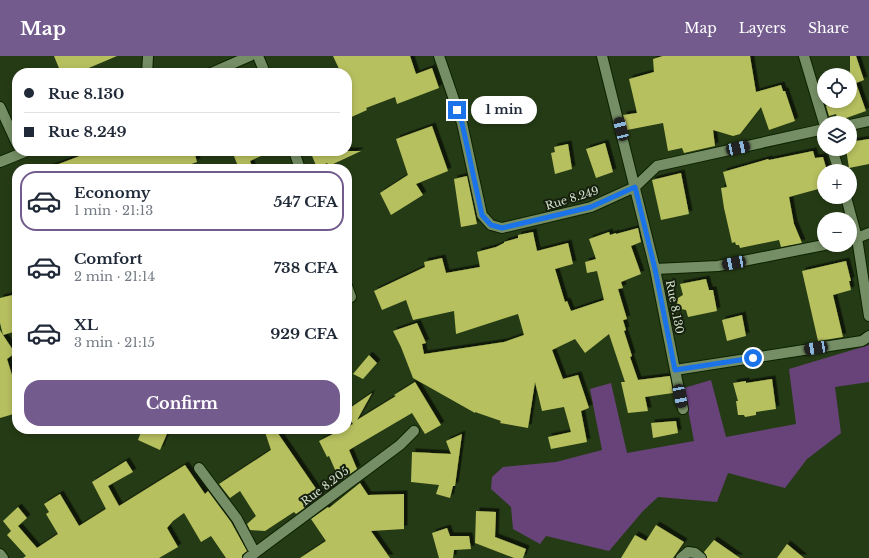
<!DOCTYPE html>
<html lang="en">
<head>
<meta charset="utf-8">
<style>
  :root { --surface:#fff; --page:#f6f6f7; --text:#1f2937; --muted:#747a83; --line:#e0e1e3; --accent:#735c8d }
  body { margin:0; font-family:"Libre Baskerville",serif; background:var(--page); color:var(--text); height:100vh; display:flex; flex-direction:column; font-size:15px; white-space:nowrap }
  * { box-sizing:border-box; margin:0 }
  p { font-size:13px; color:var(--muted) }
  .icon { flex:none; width:22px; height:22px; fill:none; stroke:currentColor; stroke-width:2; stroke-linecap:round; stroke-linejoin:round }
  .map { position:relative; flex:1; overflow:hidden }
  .panel { position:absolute; left:12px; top:108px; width:340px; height:270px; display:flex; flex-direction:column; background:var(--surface); border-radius:16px; box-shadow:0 2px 6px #0003 }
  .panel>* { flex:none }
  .top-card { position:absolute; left:12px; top:12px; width:340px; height:88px; border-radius:16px; box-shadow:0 2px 6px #0003; display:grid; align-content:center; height:88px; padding:0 12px; background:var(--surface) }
  .buttons { position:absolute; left:817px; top:12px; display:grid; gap:8px }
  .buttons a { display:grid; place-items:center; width:40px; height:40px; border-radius:50%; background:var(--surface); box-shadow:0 2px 6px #0003; font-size:20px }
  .end { position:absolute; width:18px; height:18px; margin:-9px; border:5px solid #1a73e8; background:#fff; box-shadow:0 0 0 2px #fff }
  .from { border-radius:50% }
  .bubble { position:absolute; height:28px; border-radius:14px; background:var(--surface); box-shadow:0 2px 6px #0003; font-size:13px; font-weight:700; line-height:28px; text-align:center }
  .car { position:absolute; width:12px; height:24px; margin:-12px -6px; border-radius:5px; box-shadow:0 0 3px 1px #0007; background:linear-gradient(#222 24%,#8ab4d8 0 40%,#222 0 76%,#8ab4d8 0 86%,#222 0) }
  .top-card b { display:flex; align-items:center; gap:14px; height:38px; font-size:15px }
  .top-card b+b { border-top:1px solid var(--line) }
  .top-card i { width:10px; height:10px; background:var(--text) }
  ul { padding:7px 0 0; list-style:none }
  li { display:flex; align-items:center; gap:12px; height:60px; margin:0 8px 6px; padding:0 4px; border:2px solid transparent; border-radius:16px }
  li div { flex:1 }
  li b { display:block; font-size:15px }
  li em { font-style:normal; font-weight:700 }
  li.on { border-color:var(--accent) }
  li>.icon { width:36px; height:36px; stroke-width:1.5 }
  .cta { display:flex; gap:8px; margin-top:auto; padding:8px 12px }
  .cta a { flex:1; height:46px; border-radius:16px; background:var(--accent); color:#fff; font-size:16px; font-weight:700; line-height:46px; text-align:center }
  header { display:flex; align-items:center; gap:24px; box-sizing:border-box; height:56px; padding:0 20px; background:var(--accent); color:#fff }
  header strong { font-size:19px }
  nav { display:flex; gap:22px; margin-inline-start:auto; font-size:14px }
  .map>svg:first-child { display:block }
  .green { fill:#68437a }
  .building { fill:#b7c05e; filter:url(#shadow) }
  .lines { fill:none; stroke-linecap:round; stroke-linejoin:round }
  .minor-casing { stroke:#0d2100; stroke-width:12 }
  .secondary-casing { stroke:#0d2100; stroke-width:12 }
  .minor { stroke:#758e65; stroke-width:10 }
  .secondary { stroke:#758e65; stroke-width:10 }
  .route { stroke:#1a73e8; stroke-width:5 }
  .labels { text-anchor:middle; stroke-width:4; stroke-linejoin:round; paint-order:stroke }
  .street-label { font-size:11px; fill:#d2e0ca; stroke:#151f0e }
</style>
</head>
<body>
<header>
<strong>Map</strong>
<nav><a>Map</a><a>Layers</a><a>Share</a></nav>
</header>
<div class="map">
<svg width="869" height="502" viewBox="0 0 869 502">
  <defs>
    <filter id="shadow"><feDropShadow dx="3.5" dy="-3.5" stdDeviation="0" flood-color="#0009"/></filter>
  </defs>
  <rect width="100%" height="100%" fill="#253b15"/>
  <!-- green -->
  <path class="green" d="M869 289V326L835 331 841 377 807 403 785 432 728 417 717 446 658 441 643 455 609 495 546 480 540 488 513 473 511 451 491 433 492 421 503 411 556 406 602 394 590 333 611 327 627 397 694 385 684 332 711 324 726 381 796 368 789 313Z"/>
  <!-- building -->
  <path class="building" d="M54 0H117L77 17H61Z
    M333 0H410L416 18 432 12 439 32 397 48 395 41 366 52 367 54 347 63V17H341Z
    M663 0H750L756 36 781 29 783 35H785L795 65 769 74 761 51 740 78 733 80 713 74 715 90 684 97 682 92 668 95 663 67 627 74 623 59 637 57 629 23 654 16 653 3Z
    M850 0H856L864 24 856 27 866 55 838 65 836 58 829 60 826 50 836 45H850Z
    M432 70 448 115 416 128 423 139 391 159 380 137 408 119 396 83Z
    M869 83V108L849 112 846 93H850V86Z
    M605 87 613 116 596 122 586 93Z
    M568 88 572 113 555 118 551 97 555 96 554 91Z
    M93 95H194L197 106 178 113H140L138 108 125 113H49L48 112Z
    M232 95H272L250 105 253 113H239Z
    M310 95H361L329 110 327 107 317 112Z
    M813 95 815 102 823 101 827 115H824V119L819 120 822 132 789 141 794 168 802 187 781 191 779 184 740 192 739 189H736L735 186 732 187 724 152 721 132 727 131 723 116 768 103 769 104Z
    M681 117 689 158 661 164 652 124Z
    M467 120 477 168 461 171 454 123Z
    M638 172 641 186 631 190 641 218 621 226 623 232 618 233 627 263 623 264 626 274 624 275 632 300 630 301 638 324 670 320 673 337 645 341 648 355 628 357 621 326H625L609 278 585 297 575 283 552 294 563 323 578 319 589 352 581 355 587 386 551 393 548 381 571 376 564 351 542 355 535 326 528 372 500 367 501 365 475 356V357L413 322 401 291 393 275 417 267 426 287 422 288 424 298 504 286 524 279 518 258 456 278 454 255 413 264 406 244 382 254 374 235 425 211 424 206 442 202 446 217 480 211 477 196 496 191 504 187V186L518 182V179L533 176 537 195 568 187 573 208 555 213 565 246 567 245 571 255 604 244 597 215 587 217 585 206 596 203 589 183 609 176 610 179 616 177V178Z
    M846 205 851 225H849L851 234 833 239 843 281 818 285 802 215Z
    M706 223 709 234H713L717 255 688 261 686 254 681 253 677 248 678 242 683 239 680 228Z
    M17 238V275L3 279 15 297 7 303 17 335V357L0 362V274L3 279 0 267V242Z
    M742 259 746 280 727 285 722 264Z
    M369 299 377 307 363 323 353 318Z
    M772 323 776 353 756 356V359L745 361 744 359H738L736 345H738L733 327 746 325V327Z
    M415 326 441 369 425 378 412 357 349 394 357 413 340 425 329 400 327 401 319 385 343 373H347V371L353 368 347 358V354L372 337 357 364 396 340 394 339Z
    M676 365 678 377 653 382 651 367Z
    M142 373H169L160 394 138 384Z
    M264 373H275L321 440 296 458 294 456 265 475 250 474 247 468 256 460 240 435 230 442 219 428 271 394Z
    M462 378 455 430H453L450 442 436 438 439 429 411 426 412 396 451 398 446 385Z
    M126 405 133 416 108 430 119 450 185 409 205 438 208 435 231 466 247 495 242 499V502H226L211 480 201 486 184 457 173 465 167 472 178 491 159 502H23L26 500 7 479 11 475 3 465 18 451 27 462 18 470 37 492 58 478 46 458 49 456 44 448 60 438 79 470 106 453 92 426Z
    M360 427 368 439 404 438V473L371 475 390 502H300L326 485 311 463 328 451 329 452Z
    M476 455 496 456 495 481 526 493 523 502H514L475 487Z
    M656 469 684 486 673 502H621L635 479 646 485Z
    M447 472 450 480H469L471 493 454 494 453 502H439L432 477Z
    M714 484 740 502H707L704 496Z
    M787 488 804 502H777Z"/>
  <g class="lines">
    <defs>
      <path id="minor" d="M258 0 265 17
        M439 0 462 67 482 159 491 169 502 172 591 151 635 131 657 110 824 73
        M602 0 655 213 675 314 862 285 869 280
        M804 0 824 67
        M147 17 148 1
        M0 51 17 88
        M850 69 869 65
        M832 93 839 115
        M294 95 300 113
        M846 141 857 182 869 260
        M850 184 857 182 869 177
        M655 213 718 210 824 189
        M347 230 351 241
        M675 314 683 353
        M199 412 237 463 255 497
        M0 498 3 502
        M248 502 400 389 414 375
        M681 502 688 496 695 497 701 502"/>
      <path id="secondary" d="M211 17 250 0
        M0 106 27 95"/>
    </defs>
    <!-- minor casing -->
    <use href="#minor" class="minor-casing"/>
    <!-- secondary casing -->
    <use href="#secondary" class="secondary-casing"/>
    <!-- minor -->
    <use href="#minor" class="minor"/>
    <!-- secondary -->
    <use href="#secondary" class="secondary"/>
  </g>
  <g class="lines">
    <!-- route -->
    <path class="route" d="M457 54 462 67 482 159 491 169 502 172 591 151 635 131 655 213 675 314 753 302"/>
  </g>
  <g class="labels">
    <!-- street labels -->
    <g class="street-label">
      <text transform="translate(572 142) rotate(-17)" y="4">Rue 8.249</text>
      <text transform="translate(675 251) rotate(79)" y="4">Rue 8.130</text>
      <text transform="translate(325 430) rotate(-37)" y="4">Rue 8.205</text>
    </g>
  </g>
</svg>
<div class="buttons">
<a><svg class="icon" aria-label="locate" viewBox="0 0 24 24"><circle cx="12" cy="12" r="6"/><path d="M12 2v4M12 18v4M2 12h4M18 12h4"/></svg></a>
<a><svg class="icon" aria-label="layers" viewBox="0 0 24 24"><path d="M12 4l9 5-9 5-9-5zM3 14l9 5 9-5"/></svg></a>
<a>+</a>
<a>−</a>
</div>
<i class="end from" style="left:753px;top:302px"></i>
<i class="end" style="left:457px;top:54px"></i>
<div class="bubble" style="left:471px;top:40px;width:66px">1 min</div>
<i class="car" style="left:621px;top:73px;rotate:346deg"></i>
<i class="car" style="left:738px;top:92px;rotate:78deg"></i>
<i class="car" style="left:734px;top:207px;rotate:259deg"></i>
<i class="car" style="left:816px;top:292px;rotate:261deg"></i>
<i class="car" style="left:680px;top:340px;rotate:169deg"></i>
<div class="top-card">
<b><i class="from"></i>Rue 8.130</b>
<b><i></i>Rue 8.249</b>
</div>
<section class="panel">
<ul>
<li class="on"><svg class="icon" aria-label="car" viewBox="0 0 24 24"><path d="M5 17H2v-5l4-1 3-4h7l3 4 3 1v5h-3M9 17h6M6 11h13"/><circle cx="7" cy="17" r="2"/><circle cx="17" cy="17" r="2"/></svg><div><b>Economy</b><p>1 min · 21:13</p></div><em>547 CFA</em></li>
<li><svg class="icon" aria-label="car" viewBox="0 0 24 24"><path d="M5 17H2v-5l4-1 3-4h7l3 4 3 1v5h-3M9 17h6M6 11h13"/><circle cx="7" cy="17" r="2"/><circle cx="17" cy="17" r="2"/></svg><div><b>Comfort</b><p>2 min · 21:14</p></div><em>738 CFA</em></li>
<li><svg class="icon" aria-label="car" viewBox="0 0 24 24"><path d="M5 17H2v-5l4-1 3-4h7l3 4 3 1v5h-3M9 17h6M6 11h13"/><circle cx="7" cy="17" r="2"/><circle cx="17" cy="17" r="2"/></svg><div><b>XL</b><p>3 min · 21:15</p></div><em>929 CFA</em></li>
</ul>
<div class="cta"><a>Confirm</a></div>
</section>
</div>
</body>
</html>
